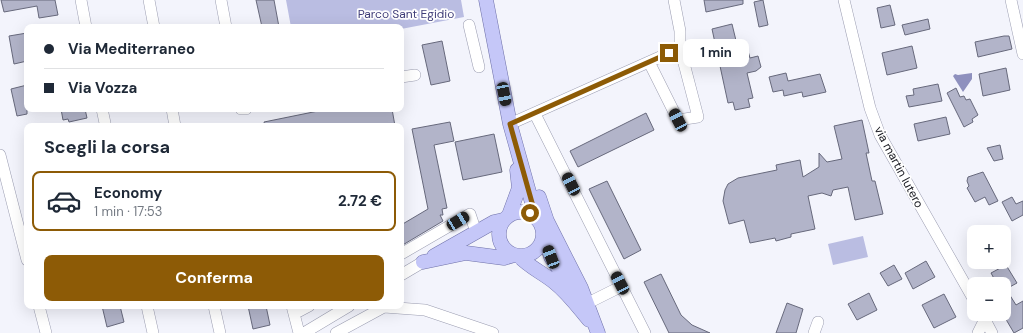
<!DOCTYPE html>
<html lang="it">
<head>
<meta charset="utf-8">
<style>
  :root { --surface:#fff; --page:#f2f2f3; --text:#1f2937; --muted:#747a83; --line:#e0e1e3; --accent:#8d5b06 }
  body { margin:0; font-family:"DM Sans",sans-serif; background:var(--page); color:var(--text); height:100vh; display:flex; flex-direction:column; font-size:15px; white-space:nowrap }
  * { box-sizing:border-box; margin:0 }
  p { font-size:13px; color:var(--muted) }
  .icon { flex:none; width:22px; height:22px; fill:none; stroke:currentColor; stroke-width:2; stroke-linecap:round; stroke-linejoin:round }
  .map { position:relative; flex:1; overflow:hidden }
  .drawer { position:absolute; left:24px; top:123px; width:380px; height:186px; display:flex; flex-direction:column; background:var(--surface); border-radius:8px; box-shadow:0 4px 16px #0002 }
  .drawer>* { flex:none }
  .guide { position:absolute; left:24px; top:24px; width:380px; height:88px; border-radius:8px; box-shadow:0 4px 16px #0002; display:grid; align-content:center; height:88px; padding:0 20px; background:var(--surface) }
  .buttons { position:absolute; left:967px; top:225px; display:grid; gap:8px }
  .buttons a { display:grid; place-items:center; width:44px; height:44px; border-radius:8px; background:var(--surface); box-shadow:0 4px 16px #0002; font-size:20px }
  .end { position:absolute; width:18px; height:18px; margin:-9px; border:5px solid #8d5b06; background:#fff; box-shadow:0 0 0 2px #fff }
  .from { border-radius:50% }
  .bubble { position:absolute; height:28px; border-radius:8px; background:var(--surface); box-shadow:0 4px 16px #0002; font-size:13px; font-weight:700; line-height:28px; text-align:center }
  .car { position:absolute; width:12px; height:24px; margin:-12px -6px; border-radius:5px; box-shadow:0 0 3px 1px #0007; background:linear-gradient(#222 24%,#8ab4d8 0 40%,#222 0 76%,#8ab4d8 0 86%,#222 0) }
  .guide b { display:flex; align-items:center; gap:14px; height:38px; font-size:15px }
  .guide b+b { border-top:1px solid var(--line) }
  .guide i { width:10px; height:10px; background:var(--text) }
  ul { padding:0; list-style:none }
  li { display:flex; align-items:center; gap:12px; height:60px; margin:0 8px 6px; padding:0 12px; border:2px solid transparent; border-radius:8px }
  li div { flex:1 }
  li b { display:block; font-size:15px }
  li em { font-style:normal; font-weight:700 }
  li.selected { border-color:var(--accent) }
  li>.icon { width:36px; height:36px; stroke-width:1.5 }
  h2 { padding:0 20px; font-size:18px; line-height:48px }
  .button { display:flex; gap:8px; margin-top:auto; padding:8px 20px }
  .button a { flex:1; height:46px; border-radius:8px; background:var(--accent); color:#fff; font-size:16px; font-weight:700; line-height:46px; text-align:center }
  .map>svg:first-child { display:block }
  .green { fill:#babde2 }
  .water { fill:#8e90be }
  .building { fill:#b2b4c9; stroke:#67697c }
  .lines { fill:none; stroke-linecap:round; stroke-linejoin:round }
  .minor-casing { stroke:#9b9db1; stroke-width:12 }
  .major-casing { stroke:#6f71a9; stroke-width:15 }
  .minor { stroke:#fff; stroke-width:11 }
  .major { stroke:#c5c7f8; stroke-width:14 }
  .route { stroke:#8d5b06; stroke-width:5 }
  .labels { text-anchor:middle; stroke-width:3.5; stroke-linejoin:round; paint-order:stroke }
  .park-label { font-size:12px; fill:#403e79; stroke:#fff }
  .street-label { font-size:12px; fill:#16171e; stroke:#fff }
</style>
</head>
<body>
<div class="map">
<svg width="1023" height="333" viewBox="0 0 1023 333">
  <rect width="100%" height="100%" fill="#f3f4fc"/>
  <!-- green -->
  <path class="green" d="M286 0H461L464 17 401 29V27H291Z
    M863 236 868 257 833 265 828 244Z"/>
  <!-- water -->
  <path class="water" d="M972 73V79L963 92 953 76 955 74 958 75Z"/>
  <!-- building -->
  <path class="building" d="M1 0H55L58 15 39 18 37 6 4 12Z
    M256 0H274L279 27H262Z
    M704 0H743V4L706 12Z
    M763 0 768 25 759 27 754 2Z
    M890 5 895 25 881 28 877 8Z
    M928 19 930 29 905 35 902 25Z
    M732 24 739 53 748 51 750 58 758 56 761 67 756 71 747 73 753 98 748 99 750 107 735 110 733 102 728 103 712 29Z
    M27 33V61L14 64 9 36Z
    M1004 36H1009L1012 49 978 57 975 42Z
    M442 41 450 81 431 85 422 45Z
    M912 46 917 68 887 75 882 53Z
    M1006 68 1010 90 983 96 979 74Z
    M786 73 788 81 820 74 826 92 803 97 802 92 784 96 783 90 773 92 769 77Z
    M938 84 942 101 909 107 906 96 914 95 913 89Z
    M27 85V114L17 116 11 89Z
    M956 88 960 97 964 96 966 100 970 99 978 115 972 119 973 122 964 127 947 93Z
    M61 109H85L87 118 69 122 68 119 63 120Z
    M328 109H392L395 126H265L264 122Z
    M646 113 654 130 578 167 570 151Z
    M946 117 950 134 918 141 914 124Z
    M862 120 869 153H866L872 181H875L883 214 855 220 848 187 833 190 831 196 822 193 808 196 815 229 791 234V237L776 241 775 238 750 243 744 220 729 224 723 201 725 190 728 184 738 178 777 170 776 165 800 160 803 177 819 167V153L827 162 842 159 834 126Z
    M450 122 454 141 434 145 447 208 442 209 443 215H440L443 221 401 246V225L428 209 412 129Z
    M494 134 502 172 463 180 455 142Z
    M1000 145 1003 159 994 161 987 148Z
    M983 172 998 201 989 205 985 197 975 202 967 188 969 186 967 181 968 177Z
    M607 181 641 250 624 259 589 189Z
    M1012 197 1016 204 1023 201V215L1012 221 1002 202Z
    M926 261 935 277 913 289 905 273Z
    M894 265 902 279 888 286 880 273Z
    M1006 265 1017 283 1006 289 1016 305 1023 301V328L1014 333 1004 316V284H997L991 273Z
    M661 274 681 315 692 325 710 333H669L644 282Z
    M869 293 877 310 857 320 848 304Z
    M944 294 956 317 934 328 922 305Z
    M787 303 803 309 796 333H776Z
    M102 306H120L124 322 107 327Z
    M248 306H266L270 325 253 329Z"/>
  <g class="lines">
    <defs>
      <path id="minor" d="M81 0 86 27
        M149 0 154 27
        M221 0 226 27
        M844 0 870 108 880 135 974 300
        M1011 0 1023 54
        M469 25 479 67
        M649 62 678 120 698 117 680 48V31L674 0
        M401 77 415 75
        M102 109 105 123
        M172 109 175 126
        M241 109H246
        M535 114 645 333
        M510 124 680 48
        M0 155 27 260
        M401 254 470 214 476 232
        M401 275 423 262
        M586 304 622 286
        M39 306 46 333
        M147 306 153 333
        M214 306 220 333
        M292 306 299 333
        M294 314 309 306
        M982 314 992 333
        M304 333 349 306
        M336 333 384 307 425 310 493 333
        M814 333 818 322
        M978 333 985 319"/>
      <path id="major" d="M486 0 510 124 536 217
        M539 197 547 221 581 288 598 333
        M499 234a22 22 0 1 1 44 0a22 22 0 1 1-44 0Z
        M509 215 519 188 517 170
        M543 233 551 257 574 291
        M434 256 494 222 503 220
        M519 256C529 267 543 273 554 282 568 293 578 307 589 320
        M423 262 466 253 504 258 514 255"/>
    </defs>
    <!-- minor casing -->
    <use href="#minor" class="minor-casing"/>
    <!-- major casing -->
    <use href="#major" class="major-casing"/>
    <!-- minor -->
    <use href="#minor" class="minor"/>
    <!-- major -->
    <use href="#major" class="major"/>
  </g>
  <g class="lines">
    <!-- route -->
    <path class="route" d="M530 213 536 217 510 124 669 53"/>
  </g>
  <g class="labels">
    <!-- park labels -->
    <g class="park-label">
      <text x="406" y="18">Parco Sant Egidio</text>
    </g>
    <!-- street labels -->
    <g class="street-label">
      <text transform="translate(899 167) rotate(62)" y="4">via martin lutero</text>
    </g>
  </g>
</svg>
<div class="buttons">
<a>+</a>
<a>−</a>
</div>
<i class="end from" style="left:530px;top:213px"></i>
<i class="end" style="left:669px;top:53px"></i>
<div class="bubble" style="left:683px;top:39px;width:66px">1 min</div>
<i class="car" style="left:504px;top:94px;rotate:169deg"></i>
<i class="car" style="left:678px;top:120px;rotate:333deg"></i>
<i class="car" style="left:571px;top:184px;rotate:333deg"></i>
<i class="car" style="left:458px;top:221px;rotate:59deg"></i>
<i class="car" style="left:551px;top:257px;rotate:339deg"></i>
<i class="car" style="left:620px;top:283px;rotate:333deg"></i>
<div class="guide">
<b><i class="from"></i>Via Mediterraneo</b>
<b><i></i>Via Vozza</b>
</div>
<section class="drawer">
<h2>Scegli la corsa</h2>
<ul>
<li class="selected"><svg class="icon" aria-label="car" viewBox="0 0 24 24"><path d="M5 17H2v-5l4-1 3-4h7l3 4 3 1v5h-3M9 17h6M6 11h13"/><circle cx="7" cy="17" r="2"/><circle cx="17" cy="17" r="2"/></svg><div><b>Economy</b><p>1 min · 17:53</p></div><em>2.72 €</em></li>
</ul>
<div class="button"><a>Conferma</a></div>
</section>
</div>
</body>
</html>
